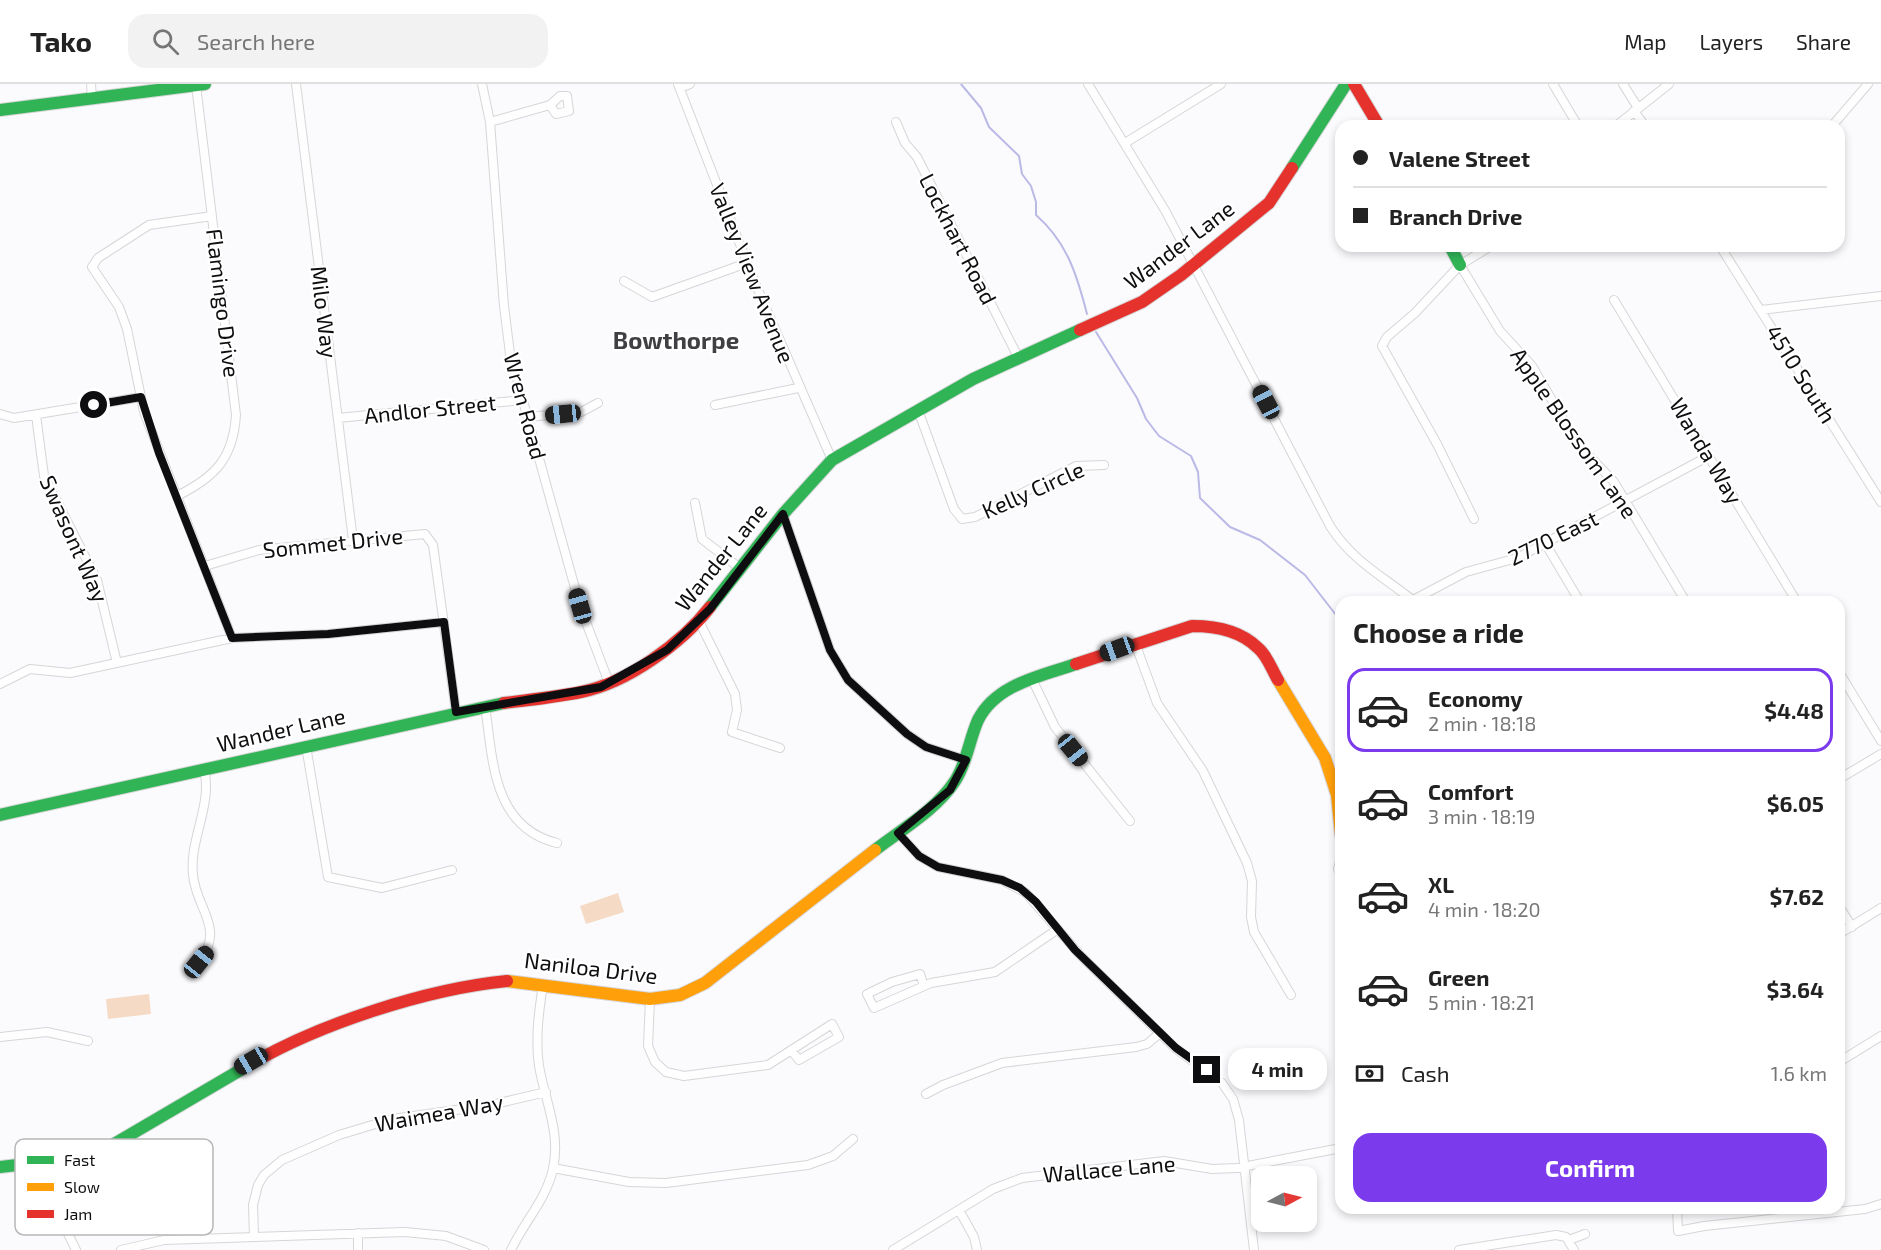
<!DOCTYPE html>
<html lang="en">
<head>
<meta charset="utf-8">
<style>
  :root { --surface:#fff; --page:#f2f2f2; --text:#222; --muted:#767676; --line:#e0e0e0; --accent:#7c3aed }
  body { margin:0; font-family:"Exo 2",sans-serif; background:var(--page); color:var(--text); height:100vh; display:flex; flex-direction:column; font-size:22px; white-space:nowrap }
  * { box-sizing:border-box; margin:0 }
  p { font-size:20px; color:var(--muted) }
  .icon { flex:none; width:33px; height:33px; fill:none; stroke:currentColor; stroke-width:2; stroke-linecap:round; stroke-linejoin:round }
  .map { position:relative; flex:1; overflow:hidden }
  .sheet { position:absolute; left:1335px; top:512px; width:510px; height:618px; display:flex; flex-direction:column; background:var(--surface); border-radius:18px; box-shadow:0 3px 9px #0003 }
  .sheet>* { flex:none }
  .banner { position:absolute; left:1335px; top:36px; width:510px; height:132px; border-radius:18px; box-shadow:0 3px 9px #0003; display:grid; align-content:center; height:132px; padding:0 18px; background:var(--surface) }
  .needle { width:39px; rotate:83deg }
  .tools { position:absolute; left:1251px; top:1082px; display:grid; gap:12px }
  .tools a { display:grid; place-items:center; width:66px; height:66px; border-radius:12px; background:var(--surface); box-shadow:0 3px 9px #0003; font-size:30px }
  .end { position:absolute; width:27px; height:27px; margin:-14px; border:8px solid #0e0e10; background:#fff; box-shadow:0 0 0 3px #fff }
  .from { border-radius:50% }
  .bubble { position:absolute; height:42px; border-radius:18px; background:var(--surface); box-shadow:0 3px 9px #0003; font-size:20px; font-weight:700; line-height:42px; text-align:center }
  .car { position:absolute; width:18px; height:36px; margin:-18px -9px; border-radius:8px; box-shadow:0 0 4px 2px #0007; background:linear-gradient(#222 24%,#8ab4d8 0 40%,#222 0 76%,#8ab4d8 0 86%,#222 0) }
  .banner b { display:flex; align-items:center; gap:21px; height:57px; font-size:22px }
  .banner b+b { border-top:2px solid var(--line) }
  .banner i { width:15px; height:15px; background:var(--text) }
  ul { padding:0; list-style:none }
  li { display:flex; align-items:center; gap:18px; height:84px; margin:0 12px 9px; padding:0 6px; border:3px solid transparent; border-radius:18px }
  li div { flex:1 }
  li b { display:block; font-size:22px }
  li em { font-style:normal; font-weight:700 }
  li.active { border-color:var(--accent) }
  li>.icon { width:54px; height:54px; stroke-width:1.5 }
  h2 { padding:0 18px; font-size:27px; line-height:72px }
  .pay { display:flex; align-items:center; gap:15px; height:66px; padding:0 18px; font-size:22px }
  .pay p { margin-inline-start:auto }
  .primary-button { display:flex; gap:12px; margin-top:auto; padding:12px 18px }
  .primary-button a { flex:1; height:69px; border-radius:18px; background:var(--accent); color:#fff; font-size:24px; font-weight:700; line-height:69px; text-align:center }
  header { display:flex; align-items:center; gap:36px; box-sizing:border-box; height:84px; padding:0 30px; background:var(--surface); border-bottom:2px solid var(--line) }
  header strong { font-size:28px }
  nav { display:flex; gap:33px; margin-inline-start:auto; font-size:21px }
  .search { width:420px; height:54px; background:var(--page); display:flex; align-items:center; gap:15px; box-sizing:border-box; padding:0 21px; border-radius:18px; color:var(--muted); font-size:22px }
  .map>svg:first-child { display:block }
  .green { fill:#f5dbc5 }
  .lines { fill:none; stroke-linecap:round; stroke-linejoin:round }
  .stream { stroke:#bbb9e5; stroke-width:2 }
  .street-casing { stroke:#d6d6d8; stroke-width:10 }
  .fast-casing { stroke:#d6d6d8; stroke-width:14 }
  .slow-casing { stroke:#d6d6d8; stroke-width:14 }
  .jam-casing { stroke:#d6d6d8; stroke-width:14 }
  .street { stroke:#fefeff; stroke-width:8 }
  .fast { stroke:#30b455; stroke-width:12 }
  .slow { stroke:#ff9f0a; stroke-width:12 }
  .jam { stroke:#e5322d; stroke-width:12 }
  .route { stroke:#0e0e10; stroke-width:8 }
  .labels { text-anchor:middle; stroke-width:4.5; stroke-linejoin:round; paint-order:stroke }
  .street-label { font-size:22px; fill:#0e0e10; stroke:#fff }
  .neighbourhood-label { font-size:24px; font-weight:bold; fill:#404044; stroke:#fff }
  .key { fill:#fff; stroke:#b7b7b7; stroke-width:1.5 }
  .key-label { font-size:16px; fill:#0e0e10 }
</style>
</head>
<body>
<header>
<strong>Tako</strong>
<div class="search"><svg class="icon" aria-label="search" viewBox="0 0 24 24"><circle cx="10" cy="10" r="6"/><path d="M15 15l6 6"/></svg>Search here</div>
<nav><a>Map</a><a>Layers</a><a>Share</a></nav>
</header>
<div class="map">
<svg width="1881" height="1166" viewBox="0 0 1881 1166">
  <rect width="100%" height="100%" fill="#fbfbfe"/>
  <!-- green -->
  <path class="green" d="M618 809 624 828 586 840 580 822Z
    M149 910 151 930 108 935 106 915Z"/>
  <g class="lines">
    <!-- stream -->
    <path class="stream" d="M961 0 981 24 989 43 1019 72 1022 90 1031 102 1036 118V131C1067 158 1077 191 1087 230
      M1096 248 1137 314 1146 335 1159 352 1191 372 1198 388 1200 414 1230 443 1260 456 1305 491 1336 531 1341 550"/>
    <defs>
      <path id="street" d="M91 0 92 14
        M296 0 353 456
        M482 0 490 38 504 222 510 270 580 522 609 599
        M678 0 755 199 832 376
        M1088 0 1166 128 1330 442C1353 478 1383 492 1415 518
        M1553 0 1578 42
        M1623 0 1638 24
        M680 4 690 0
        M1634 27 1645 42
        M490 38 550 21 560 12H567L569 27 556 30 550 21
        M896 38 905 59 917 73 1018 273
        M1616 42 1669 0
        M1832 42 1868 0
        M1125 59 1221 0
        M212 132 149 141 98 174 92 183 119 223 127 245 144 328 232 554
        M1720 162 1881 418
        M1460 181 1500 247 1532 282 1577 359 1614 398 1686 518
        M624 197 652 213 747 179
        M1614 216 1797 518
        M1761 226 1881 212
        M715 321 798 304
        M918 326 954 425 962 435 975 433 1076 382 1104 381
        M0 330 14 334 141 313
        M36 331 44 392 97 496 117 579
        M528 333 581 328 598 319
        M338 334 523 316
        M177 412C215 393 233 375 236 331L196 1
        M695 419 702 455 741 485
        M783 430 830 566 848 596 907 650 926 663 966 676
        M1474 435 1437 360 1382 262 1387 253 1415 229 1460 181 1491 162
        M1545 459 1580 518
        M205 482 259 466 425 450 433 461 456 628
        M1413 516 1466 488 1517 474 1709 372
        M699 537 735 610 737 626 732 648 780 664
        M1135 559 1157 619 1203 687 1247 779 1252 797 1251 833 1254 848 1291 911
        M1839 588 1881 657
        M1032 595 1055 643 1130 737
        M0 600 30 585 70 589 232 554 328 550 444 538
        M485 622C493 675 492 743 557 759
        M306 662 328 793 382 804 452 786
        M1839 695 1881 670
        M898 749 919 772 938 783 1002 796 1026 809 1081 872 1175 964 1222 999 1233 1015 1239 1036 1254 1166
        M1338 785 1341 774
        M1839 822 1852 843
        M1839 850 1881 824
        M199 878C226 844 196 825 193 791 189 755 213 721 204 685
        M924 902 920 890 892 898 867 910 874 924 931 899 995 888 1058 845
        M650 915 648 962 655 978 666 988 684 992 768 981 832 940 839 953 799 976 791 966
        M0 953 47 948 88 957
        M1839 978 1881 952
        M926 1010 943 1001 1002 979 1136 963 1147 960 1160 949
        M47 1078 56 1125 76 1166
        M553 1084 629 1098 666 1099 808 1081 833 1072 853 1055
        M1677 1124 1678 1147 1704 1142 1865 1125 1881 1120
        M959 1126 974 1153 977 1166
        M254 1153 253 1121 258 1101 264 1091 282 1076 339 1051 392 1035 491 1021 546 1008
        M1569 1156 1585 1150
        M121 1166 164 1156 405 1148 446 1152 484 1166
        M358 1166V1149
        M511 1166C524 1138 546 1116 553 1085 561 1048 545 1017 539 982 535 954 539 927 543 900
        M893 1166 993 1105 1022 1094 1164 1077 1212 1085 1237 1084 1341 1064
        M1459 1166 1556 1151 1566 1153 1574 1166"/>
      <path id="fast" d="M0 26 205 0
        M1292 84 1346 0
        M1450 162 1460 181
        M710 523 783 430 832 376 973 295 1080 246
        M0 731 504 619
        M875 766C901 746 937 725 955 697 967 679 969 656 978 636 996 600 1041 592 1076 580
        M0 1083 68 1075 104 1066 249 981"/>
      <path id="slow" d="M1278 596 1325 674 1337 711 1341 751
        M507 897 650 915 680 911 705 899 875 766"/>
      <path id="jam" d="M1354 0 1379 42
        M1080 246 1142 218 1181 191 1269 119 1292 84
        M1076 580 1192 542C1215 542 1241 547 1258 564 1267 571 1272 586 1278 596
        M504 619C529 616 556 613 581 608 627 599 682 559 710 523
        M249 981C319 940 426 905 507 897"/>
    </defs>
    <!-- street casing -->
    <use href="#street" class="street-casing"/>
    <!-- fast casing -->
    <use href="#fast" class="fast-casing"/>
    <!-- slow casing -->
    <use href="#slow" class="slow-casing"/>
    <!-- jam casing -->
    <use href="#jam" class="jam-casing"/>
    <!-- street -->
    <use href="#street" class="street"/>
    <!-- fast -->
    <use href="#fast" class="fast"/>
    <!-- slow -->
    <use href="#slow" class="slow"/>
    <!-- jam -->
    <use href="#jam" class="jam"/>
  </g>
  <g class="lines">
    <!-- route -->
    <path class="route" d="M94 321 141 313 159 369 232 554 328 550 444 538 456 628 601 603 667 566 710 525 783 430 830 566 848 596 907 650 926 663 966 676 950 706 898 749 919 772 938 783 1002 796 1020 804 1036 818 1075 866 1176 964 1207 986"/>
  </g>
  <g class="labels">
    <!-- street labels -->
    <g class="street-label">
      <text transform="translate(958 155) rotate(63)" y="8">Lockhart Road</text>
      <text transform="translate(1179 161) rotate(-37)" y="8">Wander Lane</text>
      <text transform="translate(752 189) rotate(68)" y="8">Valley View Avenue</text>
      <text transform="translate(223 219) rotate(83)" y="8">Flamingo Drive</text>
      <text transform="translate(324 228) rotate(83)" y="8">Milo Way</text>
      <text transform="translate(1801 290) rotate(58)" y="8">4510 South</text>
      <text transform="translate(525 322) rotate(75)" y="8">Wren Road</text>
      <text transform="translate(430 325) rotate(-6)" y="8">Andlor Street</text>
      <text transform="translate(1574 349) rotate(55)" y="8">Apple Blossom Lane</text>
      <text transform="translate(1706 367) rotate(59)" y="8">Wanda Way</text>
      <text transform="translate(1033 406) rotate(-24)" y="8">Kelly Circle</text>
      <text transform="translate(1553 454) rotate(-26)" y="8">2770 East</text>
      <text transform="translate(74 455) rotate(66)" y="8">Swasont Way</text>
      <text transform="translate(333 459) rotate(-6)" y="8">Sommet Drive</text>
      <text transform="translate(721 473) rotate(-51)" y="8">Wander Lane</text>
      <text transform="translate(281 646) rotate(-13)" y="8">Wander Lane</text>
      <text transform="translate(591 884) rotate(7)" y="8">Naniloa Drive</text>
      <text transform="translate(439 1029) rotate(-10)" y="8">Waimea Way</text>
      <text transform="translate(1109 1085) rotate(-5)" y="8">Wallace Lane</text>
    </g>
    <!-- neighbourhood labels -->
    <g class="neighbourhood-label">
      <text x="676" y="265">Bowthorpe</text>
    </g>
  </g>
  <!-- legend -->
  <rect x="15" y="1055" width="198" height="96" rx="9" class="key"/>
  <rect x="27" y="1072" width="27" height="8" fill="#30b455"/>
  <rect x="27" y="1099" width="27" height="8" fill="#ff9f0a"/>
  <rect x="27" y="1126" width="27" height="8" fill="#e5322d"/>
  <g class="key-label">
    <text x="64" y="1082">Fast</text>
    <text x="64" y="1109">Slow</text>
    <text x="64" y="1136">Jam</text>
  </g>
</svg>
<div class="tools">
<a><svg class="needle" viewBox="-14 -14 28 28"><path d="M0-13l5 13h-10z" fill="#e53935"/><path d="M0 13l5-13h-10z" fill="#767676"/></svg></a>
</div>
<i class="end from" style="left:94px;top:321px"></i>
<i class="end" style="left:1207px;top:986px"></i>
<div class="bubble" style="left:1228px;top:964px;width:99px">4 min</div>
<i class="car" style="left:1266px;top:318px;rotate:332deg"></i>
<i class="car" style="left:563px;top:330px;rotate:264deg"></i>
<i class="car" style="left:580px;top:522px;rotate:344deg"></i>
<i class="car" style="left:1117px;top:565px;rotate:250deg"></i>
<i class="car" style="left:1073px;top:666px;rotate:141deg"></i>
<i class="car" style="left:199px;top:878px;rotate:39deg"></i>
<i class="car" style="left:251px;top:977px;rotate:240deg"></i>
<div class="banner">
<b><i class="from"></i>Valene Street</b>
<b><i></i>Branch Drive</b>
</div>
<section class="sheet">
<h2>Choose a ride</h2>
<ul>
<li class="active"><svg class="icon" aria-label="car" viewBox="0 0 24 24"><path d="M5 17H2v-5l4-1 3-4h7l3 4 3 1v5h-3M9 17h6M6 11h13"/><circle cx="7" cy="17" r="2"/><circle cx="17" cy="17" r="2"/></svg><div><b>Economy</b><p>2 min · 18:18</p></div><em>$4.48</em></li>
<li><svg class="icon" aria-label="car" viewBox="0 0 24 24"><path d="M5 17H2v-5l4-1 3-4h7l3 4 3 1v5h-3M9 17h6M6 11h13"/><circle cx="7" cy="17" r="2"/><circle cx="17" cy="17" r="2"/></svg><div><b>Comfort</b><p>3 min · 18:19</p></div><em>$6.05</em></li>
<li><svg class="icon" aria-label="car" viewBox="0 0 24 24"><path d="M5 17H2v-5l4-1 3-4h7l3 4 3 1v5h-3M9 17h6M6 11h13"/><circle cx="7" cy="17" r="2"/><circle cx="17" cy="17" r="2"/></svg><div><b>XL</b><p>4 min · 18:20</p></div><em>$7.62</em></li>
<li><svg class="icon" aria-label="car" viewBox="0 0 24 24"><path d="M5 17H2v-5l4-1 3-4h7l3 4 3 1v5h-3M9 17h6M6 11h13"/><circle cx="7" cy="17" r="2"/><circle cx="17" cy="17" r="2"/></svg><div><b>Green</b><p>5 min · 18:21</p></div><em>$3.64</em></li>
</ul>
<div class="pay"><svg class="icon" aria-label="cash" viewBox="0 0 24 24"><path d="M3 7h18v10H3z"/><circle cx="12" cy="12" r="2"/></svg>Cash<p>1.6 km</p></div>
<div class="primary-button"><a>Confirm</a></div>
</section>
</div>
</body>
</html>
